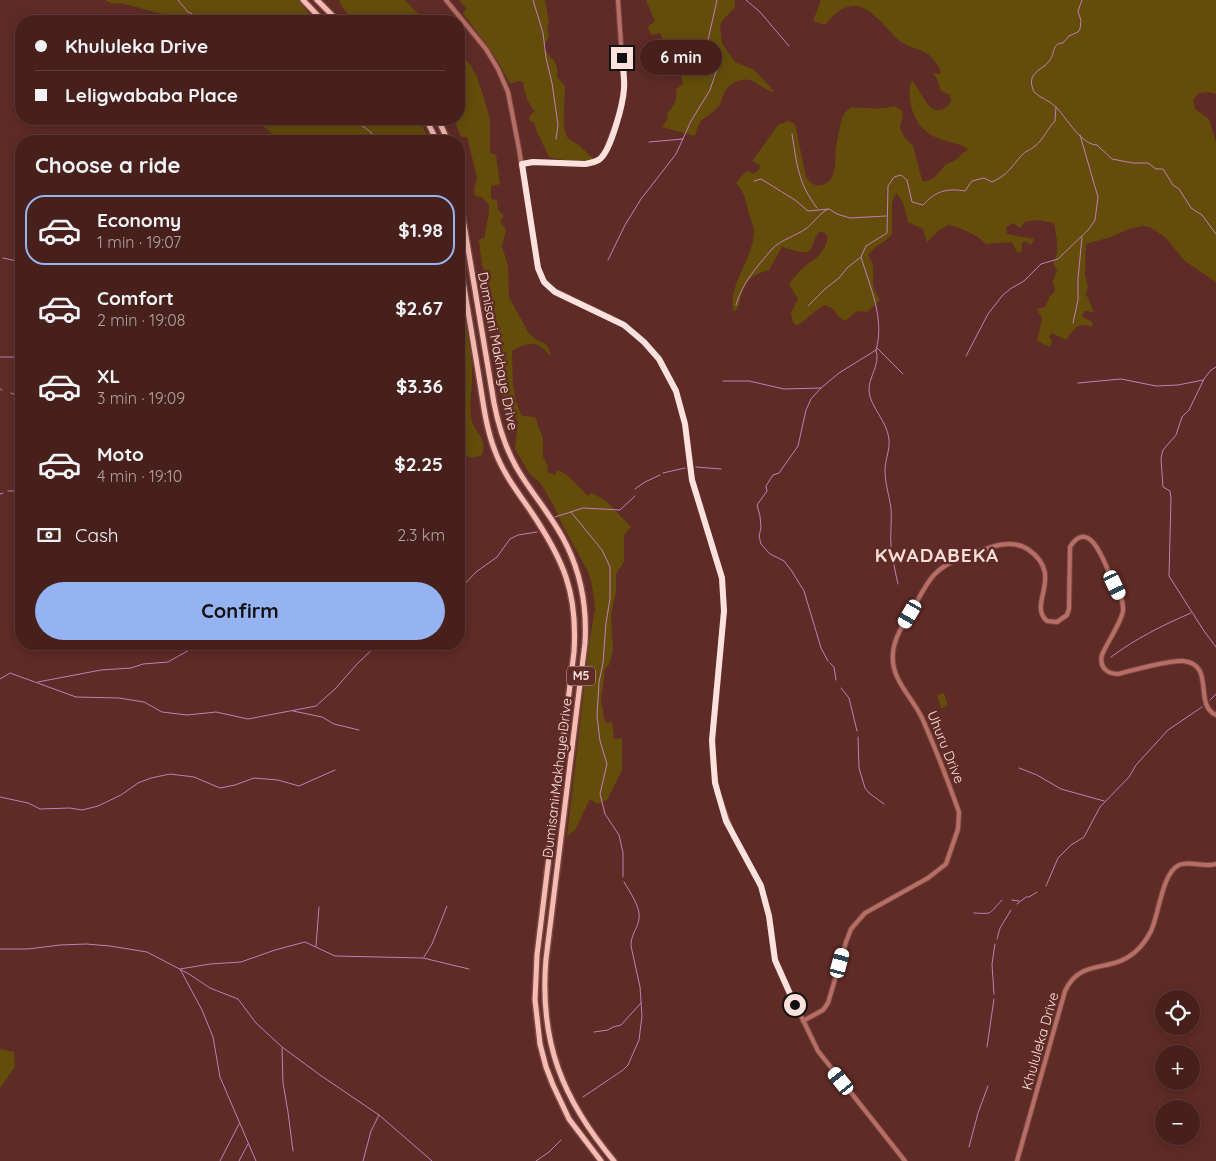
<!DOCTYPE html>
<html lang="en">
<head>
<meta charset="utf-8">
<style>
  :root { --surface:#47201c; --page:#512d29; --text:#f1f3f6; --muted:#b0a3a3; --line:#5f3e3b; --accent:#95b2f1 }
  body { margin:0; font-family:Quicksand,sans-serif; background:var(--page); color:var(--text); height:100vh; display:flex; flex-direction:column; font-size:19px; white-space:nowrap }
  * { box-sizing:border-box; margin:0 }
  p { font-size:16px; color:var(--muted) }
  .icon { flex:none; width:28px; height:28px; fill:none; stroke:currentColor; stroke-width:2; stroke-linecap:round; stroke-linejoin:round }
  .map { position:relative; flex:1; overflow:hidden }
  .details { position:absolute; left:15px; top:135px; width:450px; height:515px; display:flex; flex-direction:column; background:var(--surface); border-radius:20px; box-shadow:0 2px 12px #0003,0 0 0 1px var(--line) }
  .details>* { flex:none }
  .guide { position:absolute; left:15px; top:15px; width:450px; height:110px; border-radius:20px; box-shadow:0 2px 12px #0003,0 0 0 1px var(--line); display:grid; align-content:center; height:110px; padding:0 20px; background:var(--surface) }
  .fabs { position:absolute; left:1155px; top:990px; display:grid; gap:10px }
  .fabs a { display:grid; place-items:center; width:45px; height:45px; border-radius:50%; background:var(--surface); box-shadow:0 2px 12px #0003,0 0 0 1px var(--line); font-size:25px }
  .end { position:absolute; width:22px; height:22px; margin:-11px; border:6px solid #fce1dd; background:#111; box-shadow:0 0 0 2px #111 }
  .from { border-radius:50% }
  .bubble { position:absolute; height:35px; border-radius:18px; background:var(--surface); box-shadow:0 2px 12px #0003,0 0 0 1px var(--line); font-size:16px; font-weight:800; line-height:35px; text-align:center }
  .car { position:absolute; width:15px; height:30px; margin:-15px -8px; border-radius:6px; box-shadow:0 0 4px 1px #0007; background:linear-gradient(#fff 24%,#345 0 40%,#fff 0 76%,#345 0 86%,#fff 0) }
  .guide b { display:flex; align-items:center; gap:18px; height:48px; font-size:19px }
  .guide b+b { border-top:1px solid var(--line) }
  .guide i { width:12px; height:12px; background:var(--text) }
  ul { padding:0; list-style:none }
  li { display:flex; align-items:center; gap:15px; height:70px; margin:0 10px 8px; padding:0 10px; border:2px solid transparent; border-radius:20px }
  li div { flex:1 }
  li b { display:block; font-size:19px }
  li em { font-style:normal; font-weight:800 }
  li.current { border-color:var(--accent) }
  li>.icon { width:45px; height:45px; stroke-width:1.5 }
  h2 { padding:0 20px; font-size:22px; line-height:60px }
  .pay { display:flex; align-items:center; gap:12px; height:55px; padding:0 20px; font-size:19px }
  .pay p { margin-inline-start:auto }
  .button { display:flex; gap:10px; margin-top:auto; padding:10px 20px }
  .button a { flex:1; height:58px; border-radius:30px; background:var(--accent); color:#111; font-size:20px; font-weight:800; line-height:58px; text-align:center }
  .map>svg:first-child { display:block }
  .green { fill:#644d0b }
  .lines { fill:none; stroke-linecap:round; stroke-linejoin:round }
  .stream { stroke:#c17eb8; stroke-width:1 }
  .minor-casing { stroke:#784843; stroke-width:6 }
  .major-casing { stroke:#784843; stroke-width:8 }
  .minor { stroke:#b86e65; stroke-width:4 }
  .major { stroke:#f8bbb3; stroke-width:5 }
  .route { stroke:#fce1dd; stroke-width:6 }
  .labels { text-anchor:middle; stroke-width:5; stroke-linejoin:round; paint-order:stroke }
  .shield { fill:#5f2b26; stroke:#cdaaa6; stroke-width:1 }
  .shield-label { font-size:12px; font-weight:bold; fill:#fce1dd }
  .street-label { font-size:14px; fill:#fce1dd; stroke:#5f2b26 }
  .district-label { font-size:19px; font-weight:bold; letter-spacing:1px; fill:#f8ddda; stroke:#5f2b26 }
</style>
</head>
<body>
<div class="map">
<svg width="1216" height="1161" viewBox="0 0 1216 1161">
  <rect width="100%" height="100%" fill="#5f2b26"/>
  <!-- green -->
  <path class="green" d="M105 0H298L315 21H176L170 16 121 3 113 4Z
    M339 0H405L425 21H354L342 7Z
    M459 0H545L549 22 547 29 549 36 544 47C550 60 560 60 557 77L565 86C565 98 561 130 568 138 571 141 575 142 578 144 583 149 587 153 593 158L592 159C580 163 562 160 549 157L537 132 534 122 530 121 529 117 535 111C527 103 525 93 523 82L518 81 510 84C498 58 481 37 463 14L466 8Z
    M646 0H735V7L722 21 720 27 722 43 735 62 754 70 774 91 773 92C759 88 753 75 738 81 733 83 729 85 726 90 722 95 722 103 718 107 705 121 701 114 695 136L662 127 668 118 667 113C674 106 678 99 676 89L683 84 677 59H672L660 33 651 35 648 27 655 21Z
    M821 0H1216V94L1208 92 1198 93 1193 101 1195 109 1209 119 1216 142V282L1185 261 1165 237 1150 227 1142 226 1129 229 1111 237 1086 244 1085 275 1088 286 1086 294 1094 312 1084 311 1082 316 1093 323 1092 327C1077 321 1074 329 1066 340L1052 333 1049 337 1052 341 1050 347 1037 341 1042 319 1037 309 1045 307 1050 296 1055 291 1053 281 1057 270 1053 263C1061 250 1056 237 1054 223L1038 220 1024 222 1021 228 1013 223 1006 227 1007 234 1034 239 1031 245 1024 241C1021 243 1021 247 1022 250L1020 253 1016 251 1014 245 1011 242 986 244C978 235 959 227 948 225L938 231 927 242 923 229 908 222 903 202 896 193 892 202V234C884 244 876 244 868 255 870 259 873 263 873 267 874 285 870 283 880 300L867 312 857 311 845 321C835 316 838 309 825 305 813 310 807 321 797 325L793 323 791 313 798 299 789 284C794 278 799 271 805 266 818 256 823 255 828 238L826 234 820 231 816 236 810 251C799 254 792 249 782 247L769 270C750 275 745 281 740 300 739 305 739 308 735 311L733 310C728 286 753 258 754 233 754 225 750 218 748 210 745 198 745 193 736 183L747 170 753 174 759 170 760 165 752 161 778 125 789 121 795 124 806 177C810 182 814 187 822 185 837 182 835 160 836 149 837 140 839 130 841 122 843 114 846 111 852 107 866 108 881 110 894 106L902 111 903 115 900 128 905 138 913 146 922 180 924 182 934 178 946 164 954 161 968 149C963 145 956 144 950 142 926 136 914 125 910 100 910 93 908 87 912 81 921 88 927 116 943 109 948 106 950 105 951 100L950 95 941 91 937 79 933 73 941 74C941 68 933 59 929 55 920 48 909 48 901 42 888 32 874 8 856 6 842 5 833 15 825 25L813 21Z
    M459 54 470 64 477 77 483 95 490 119V153L496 155 500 184 491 186V199L497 200 498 210 504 216 500 221 506 230 502 246 508 266 509 297 528 332 535 339 546 344 551 354 549 355C546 352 544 348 540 346 532 341 519 346 512 351 513 372 511 397 522 416L535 417 543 438V457L548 466 547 472 555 475 558 470C571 475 578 487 588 496L592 493 605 500 631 527 624 535V562L616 574V592L611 615 613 650 609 665 605 669 601 700 605 723 612 722 614 739 622 738V770L607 800 597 804 590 799 575 830 567 837 590 638 595 609 592 584 588 572 559 518 554 506 541 484 529 473 515 449 518 422 510 406 504 401 500 388 498 358 499 331 492 312 486 289V275L482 265 479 240 485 237C485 226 490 217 489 205L482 197 475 196 474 189 477 177 467 137H461L454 119H459Z
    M258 119H420L429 141H281L262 125Z
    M459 298C465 317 472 351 472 370 473 386 469 401 471 416 473 433 488 436 482 455L472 458 459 453Z
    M944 693 948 706 941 708 937 695Z
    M0 1049 14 1052 15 1067 0 1088Z"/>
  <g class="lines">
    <!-- stream -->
    <path class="stream" d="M178 0 188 12 206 21
      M533 0 543 33 546 58 552 83 558 125 556 139
      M746 0 760 12 789 46
      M1082 0 1078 11 1081 21 1080 29 1078 32 1069 36 1063 43C1052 43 1055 53 1050 60 1046 67 1037 69 1033 76 1030 81 1032 87 1034 92 1040 98 1051 101 1057 108 1066 118 1082 145 1097 145L1112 159 1133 163H1148L1156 169H1163L1173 185 1179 189 1191 208 1202 215 1216 234
      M348 119C361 124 371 131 379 141
      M792 134C797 165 798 183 817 208
      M649 142 683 139
      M754 181 761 179 795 200 808 211 829 209 837 214 850 218 886 216
      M3 258 21 262
      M608 260 625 225 641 199 676 154 691 121 710 90 718 66 708 40 717 0
      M736 305C743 281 757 267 772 249 782 239 796 236 807 228 814 222 819 214 828 209
      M808 306 825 289 839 278 848 267 861 257
      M1073 323 1078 300V279L1082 237
      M877 348 903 374
      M876 350C881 365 868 377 869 391 870 407 888 422 889 440 890 450 885 460 885 470 885 483 889 495 891 508 892 521 890 534 891 546 893 559 895 572 898 584
      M966 356 988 314 1002 296 1010 289 1024 281 1041 264 1058 259 1089 229 1095 220 1098 197 1080 135
      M0 357H15
      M1216 367 1211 370 1204 379 1189 410 1182 417 1176 435 1163 450 1161 458 1163 487 1170 491 1171 498 1169 576 1204 631 1216 647
      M723 381H749L784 389 821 388
      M1078 383 1121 379 1156 386 1178 385 1203 380
      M0 389 2 390
      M11 393 21 397
      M696 467 721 469
      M663 473 685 468
      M635 489 645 482 660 475
      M8 491H21
      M0 494 3 493
      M571 512 602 550 610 567V599L606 623 603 663 599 682 597 716 600 741 607 764 600 794 605 814 619 835 623 853V877
      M555 517 583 508 620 510 635 496
      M462 587 476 572 497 557 510 539 518 535 537 532
      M1111 657C1135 639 1163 625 1191 613
      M828 661 821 648 804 591 791 570 784 561 770 554 761 544 759 536 761 528 760 516 757 505 767 491 766 486 773 475 779 473 798 446 806 410 811 399 821 388 839 373 876 350C885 319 870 287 861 257L866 246 887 233 888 186 894 177 901 175 907 180 912 202 923 205C936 191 946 188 965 191L972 181 984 178 992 182C1008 175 1011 167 1022 155 1025 151 1031 150 1035 146 1044 139 1047 129 1055 121L1056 107
      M830 663 834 667 836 680
      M0 679 10 673 76 697 119 698 144 702 162 712 187 715 216 712 248 719 316 706 336 688 356 665 378 644
      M38 682 101 670 131 668 143 664 168 662 200 644
      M841 688 849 698 857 731
      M1210 700 1216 694
      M293 711 322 717 334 724 359 730
      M858 737 859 768 865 788 869 793 884 804
      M1019 768 1037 775 1061 789 1104 801
      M0 797 28 803 40 809 70 808 82 810 98 806 121 795 138 783 151 778 170 774 194 777 220 788 235 785 254 778 278 780 299 786 335 770
      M1046 886 1058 858 1071 845 1084 837 1100 807 1129 777 1136 765 1168 730 1202 707
      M1012 900 1019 901
      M1017 904 1026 897H1029L1037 892
      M974 913C995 914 988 914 1002 900
      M997 939 1000 928 1011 910
      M316 946 319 907
      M0 949H28L60 945 86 944 110 946 147 952 189 974 210 988 238 999 256 1023 282 1047 320 1075 379 1115 432 1161
      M424 957 432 944 447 906
      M994 994 992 964 995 944
      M594 1032 608 1030 613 1027 621 1025 641 1003
      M987 1047 994 999
      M282 1048 283 1083 288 1112 293 1151
      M583 1097 623 1070 628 1065 639 1040 642 1016 640 987 631 946C631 934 637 930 639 919 641 908 630 892 624 882
      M969 1147 978 1113 988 1086
      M220 1161 239 1124
      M239 1161 248 1144
      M256 1161 220 1077 213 1037 202 1010 180 969 210 964 241 962 275 950 305 942 335 956 423 958 469 969
      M363 1161 371 1131 379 1115
      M536 1161 549 1152 561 1140"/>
    <defs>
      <path id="minor" d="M446 0 486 49 498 69 508 92 519 149 538 268C541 279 546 285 555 291L609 317 624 325 635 334 644 342 659 359 676 391 685 424 692 480 722 578 724 611 712 746 713 765 718 795 734 837 761 885 769 916 775 961 788 989 818 1051 905 1161
        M522 164 533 162 585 164 599 160 606 150 620 113 624 89 618 0
        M803 1021 823 1010 828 1003 846 942 851 929 865 913 928 878 946 864 958 829 959 812C948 781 936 750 923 720 913 697 890 680 893 653 894 636 907 619 915 605 929 579 935 567 964 557 984 550 1009 536 1029 550 1065 576 1027 604 1047 621L1057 622 1067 615 1069 609 1070 547C1089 517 1104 561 1110 575 1115 585 1124 598 1123 610 1123 620 1106 644 1102 655 1099 667 1107 674 1118 674 1133 670 1169 660 1183 661 1216 664 1193 705 1216 715
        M1017 1161 1065 991C1081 957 1110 974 1135 952 1142 946 1147 939 1151 931 1159 914 1162 873 1179 865 1191 860 1203 868 1216 864"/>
      <path id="major" d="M303 0 323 21
        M317 0 338 21
        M426 119 437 141
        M438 119 448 141
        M459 195 494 403C499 429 507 453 521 475 536 499 555 520 567 546 582 577 587 609 585 643L546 959C539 1041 562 1099 614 1161
        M459 257C466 297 472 337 479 377 483 402 486 428 495 451 503 473 517 491 530 510 563 559 578 592 574 652L537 955 535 1000 540 1044 546 1067 553 1085 569 1119 601 1161"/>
    </defs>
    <!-- minor casing -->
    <use href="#minor" class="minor-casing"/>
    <!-- major casing -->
    <use href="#major" class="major-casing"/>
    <!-- minor -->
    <use href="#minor" class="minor"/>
    <!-- major -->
    <use href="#major" class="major"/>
  </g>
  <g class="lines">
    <!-- route -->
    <path class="route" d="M622 58C623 69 625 79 624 89 623 104 611 150 600 159 596 162 591 163 585 164L533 162 522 164 538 268 544 282 555 292 624 325 644 342 659 359 676 391 685 424 692 480 722 578 724 611 712 740 715 783 726 821 761 886 769 916 775 960 795 1005"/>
  </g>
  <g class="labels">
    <!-- shield labels -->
    <rect class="shield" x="567" y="666.5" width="28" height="19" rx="4"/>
    <g class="shield-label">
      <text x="581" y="680">M5</text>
    </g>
    <!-- street labels -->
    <g class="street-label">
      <text transform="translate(498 351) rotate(79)" y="5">Dumisani Makhaye Drive</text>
      <text transform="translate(946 747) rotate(68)" y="5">Uhuru Drive</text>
      <text transform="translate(557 778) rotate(-83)" y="5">Dumisani Makhaye Drive</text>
      <text transform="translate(1040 1041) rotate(-74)" y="5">Khululeka Drive</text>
    </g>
    <!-- district labels -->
    <g class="district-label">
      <text x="937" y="562">KWADABEKA</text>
    </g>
  </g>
</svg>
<div class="fabs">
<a><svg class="icon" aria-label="locate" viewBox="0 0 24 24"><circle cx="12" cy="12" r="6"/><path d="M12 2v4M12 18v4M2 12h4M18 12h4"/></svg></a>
<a>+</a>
<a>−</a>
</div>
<i class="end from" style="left:795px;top:1005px"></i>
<i class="end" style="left:622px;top:58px"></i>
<div class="bubble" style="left:640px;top:40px;width:82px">6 min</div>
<i class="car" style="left:1115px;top:585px;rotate:155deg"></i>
<i class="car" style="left:910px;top:614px;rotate:210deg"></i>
<i class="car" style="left:840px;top:963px;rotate:15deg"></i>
<i class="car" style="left:841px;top:1081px;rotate:321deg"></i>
<div class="guide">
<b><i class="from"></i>Khululeka Drive</b>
<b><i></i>Leligwababa Place</b>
</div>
<section class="details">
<h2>Choose a ride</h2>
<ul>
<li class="current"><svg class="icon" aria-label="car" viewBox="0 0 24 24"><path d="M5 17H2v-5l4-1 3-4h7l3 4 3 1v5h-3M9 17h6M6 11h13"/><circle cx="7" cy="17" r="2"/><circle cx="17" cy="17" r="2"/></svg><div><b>Economy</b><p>1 min · 19:07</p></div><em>$1.98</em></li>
<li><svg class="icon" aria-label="car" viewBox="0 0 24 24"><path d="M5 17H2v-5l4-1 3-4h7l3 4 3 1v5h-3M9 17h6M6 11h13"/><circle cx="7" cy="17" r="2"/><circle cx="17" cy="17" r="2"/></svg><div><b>Comfort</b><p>2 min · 19:08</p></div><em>$2.67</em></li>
<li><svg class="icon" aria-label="car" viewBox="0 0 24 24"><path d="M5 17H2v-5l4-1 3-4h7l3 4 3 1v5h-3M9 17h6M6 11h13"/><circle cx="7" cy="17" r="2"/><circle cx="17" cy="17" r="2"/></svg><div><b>XL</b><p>3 min · 19:09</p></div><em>$3.36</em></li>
<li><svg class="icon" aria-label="car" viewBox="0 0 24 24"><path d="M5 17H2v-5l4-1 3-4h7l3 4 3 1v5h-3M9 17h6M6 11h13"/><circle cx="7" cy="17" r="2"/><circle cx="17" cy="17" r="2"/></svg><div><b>Moto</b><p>4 min · 19:10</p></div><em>$2.25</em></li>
</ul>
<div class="pay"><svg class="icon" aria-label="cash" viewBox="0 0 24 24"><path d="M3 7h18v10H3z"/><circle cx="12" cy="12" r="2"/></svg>Cash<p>2.3 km</p></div>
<div class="button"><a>Confirm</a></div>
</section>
</div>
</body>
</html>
